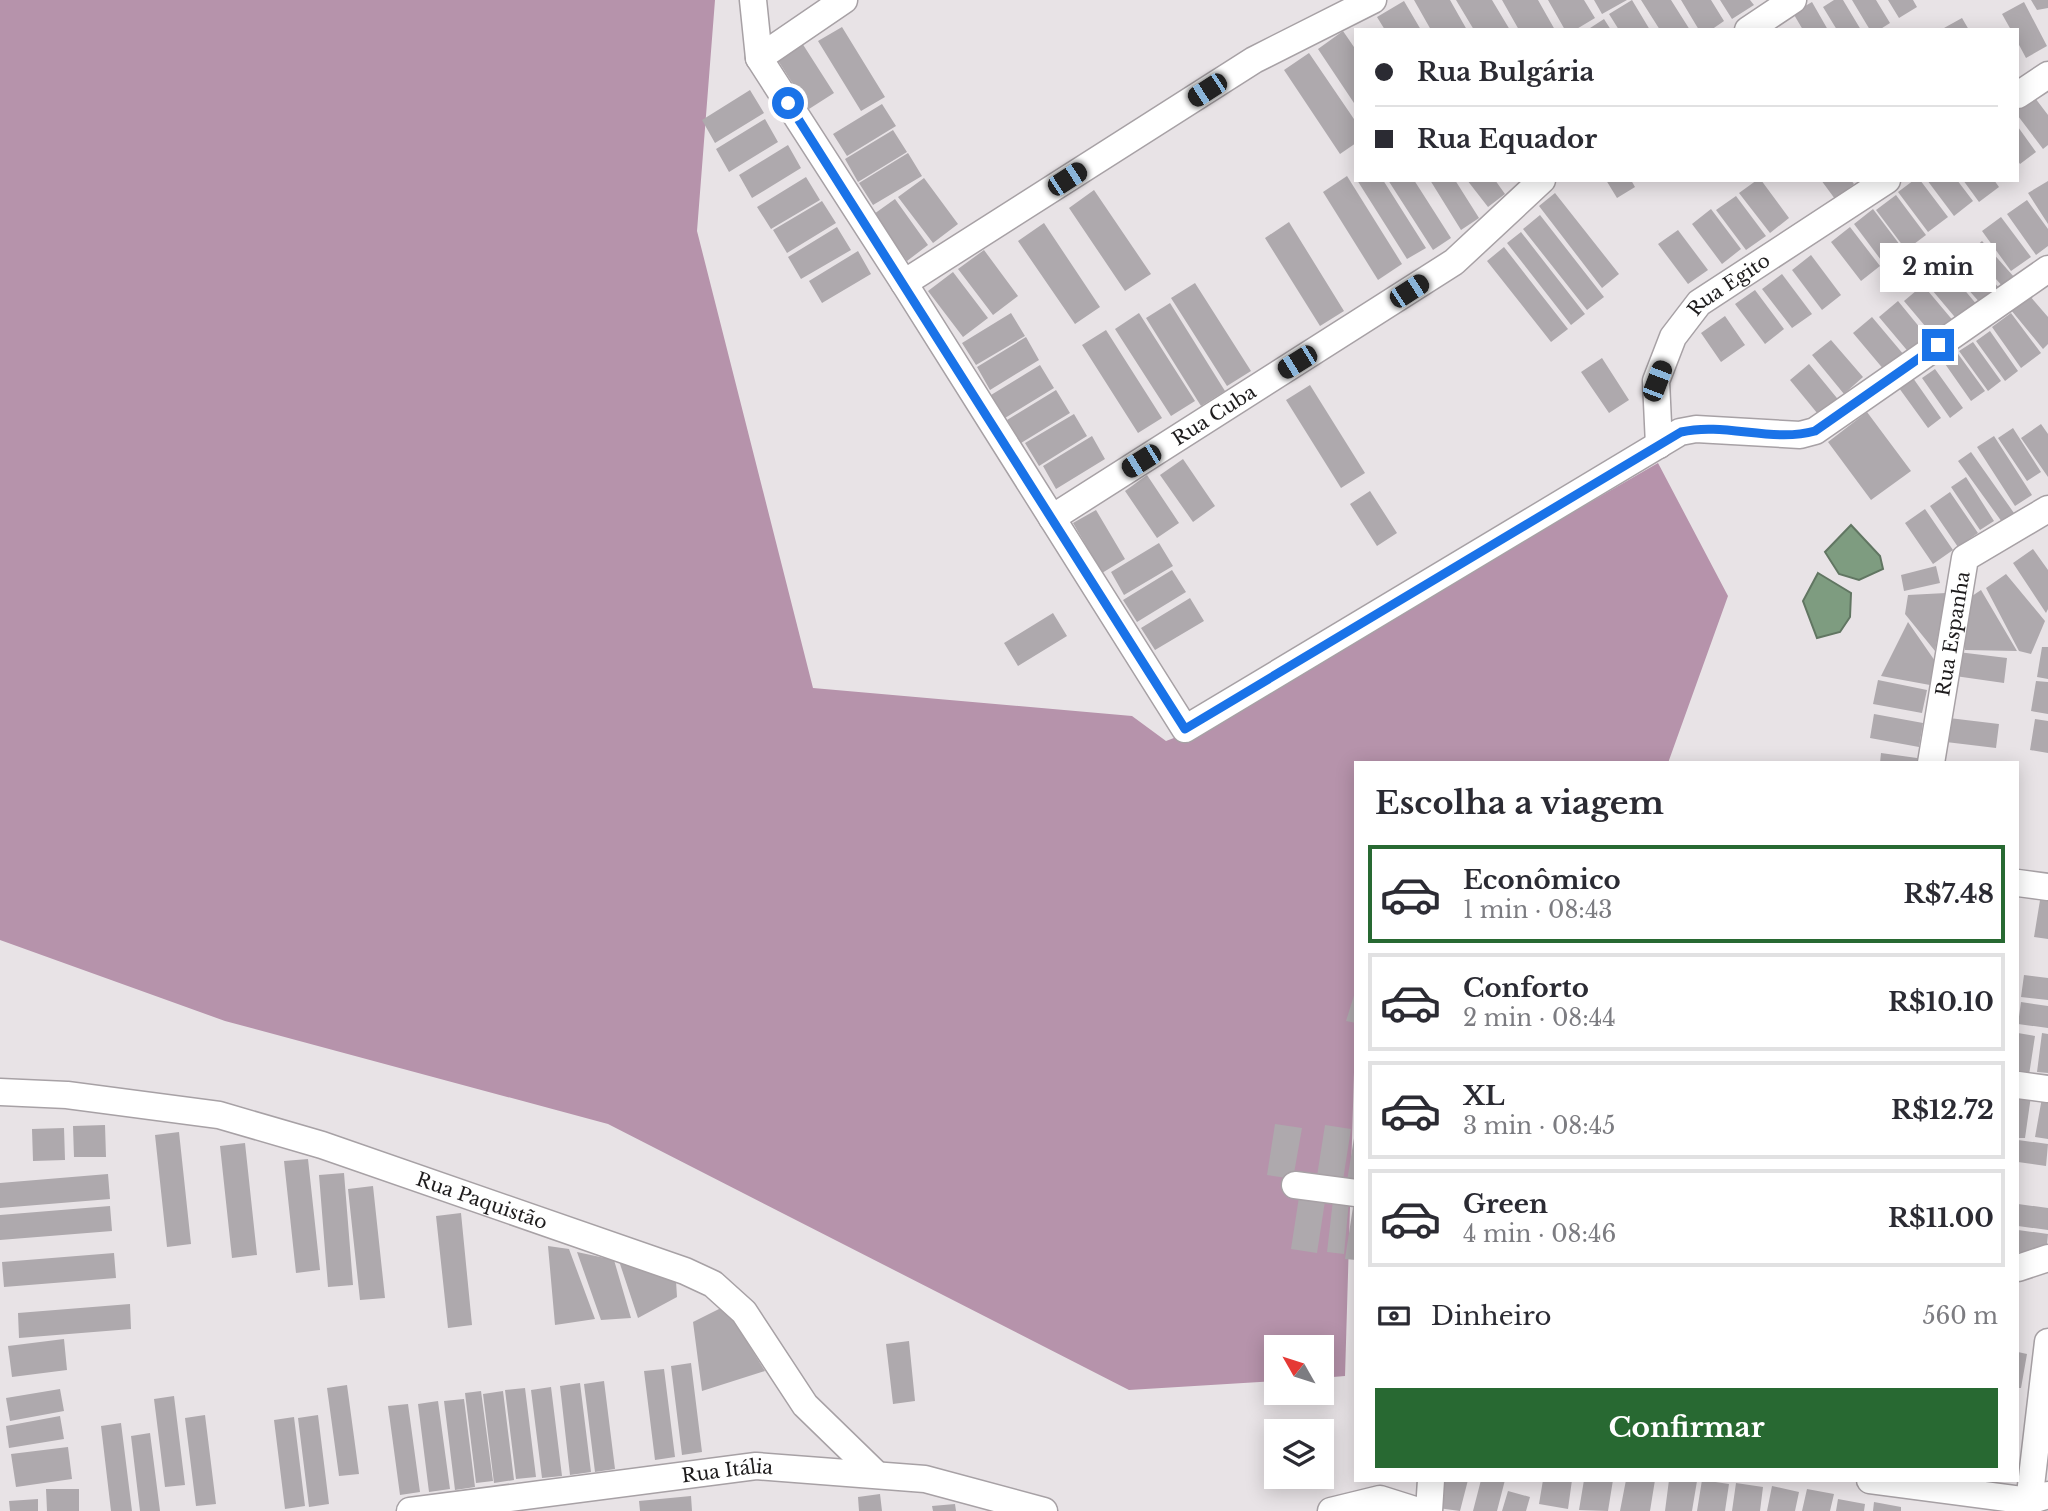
<!DOCTYPE html>
<html lang="pt">
<head>
<meta charset="utf-8">
<style>
  :root { --surface:#fff; --page:#f7f7f7; --text:#2b2b33; --muted:#7c7c81; --line:#e1e1e2; --accent:#286932 }
  body { margin:0; font-family:"Libre Baskerville",serif; background:var(--page); color:var(--text); height:100vh; display:flex; flex-direction:column; font-size:26px; white-space:nowrap }
  * { box-sizing:border-box; margin:0 }
  p { font-size:23px; color:var(--muted) }
  .icon { flex:none; width:38px; height:38px; fill:none; stroke:currentColor; stroke-width:2; stroke-linecap:round; stroke-linejoin:round }
  .map { position:relative; flex:1; overflow:hidden }
  .drawer { position:absolute; left:1354px; top:761px; width:665px; height:721px; display:flex; flex-direction:column; background:var(--surface); border-radius:0px; box-shadow:0 4px 18px #0003 }
  .drawer>* { flex:none }
  .guide { position:absolute; left:1354px; top:28px; width:665px; height:154px; border-radius:0px; box-shadow:0 4px 18px #0003; display:grid; align-content:center; height:154px; padding:0 21px; background:var(--surface) }
  .needle { width:46px; rotate:309deg }
  .buttons { position:absolute; left:1264px; top:1335px; display:grid; gap:14px }
  .buttons a { display:grid; place-items:center; width:70px; height:70px; border-radius:0px; background:var(--surface); box-shadow:0 4px 18px #0003; font-size:35px }
  .end { position:absolute; width:32px; height:32px; margin:-16px; border:9px solid #1a73e8; background:#fff; box-shadow:0 0 0 4px #fff }
  .from { border-radius:50% }
  .bubble { position:absolute; height:49px; border-radius:0px; background:var(--surface); box-shadow:0 4px 18px #0003; font-size:23px; font-weight:700; line-height:49px; text-align:center }
  .car { position:absolute; width:21px; height:42px; margin:-21px -10px; border-radius:9px; box-shadow:0 0 5px 2px #0007; background:linear-gradient(#222 24%,#8ab4d8 0 40%,#222 0 76%,#8ab4d8 0 86%,#222 0) }
  .guide b { display:flex; align-items:center; gap:24px; height:66px; font-size:26px }
  .guide b+b { border-top:2px solid var(--line) }
  .guide i { width:18px; height:18px; background:var(--text) }
  ul { padding:0; list-style:none }
  li { display:flex; align-items:center; gap:21px; height:98px; margin:0 14px 10px; padding:0 7px; border:4px solid var(--line); border-radius:0px }
  li div { flex:1 }
  li b { display:block; font-size:26px }
  li em { font-style:normal; font-weight:700 }
  li.on { border-color:var(--accent) }
  li>.icon { width:63px; height:63px; stroke-width:1.5 }
  h2 { padding:0 21px; font-size:32px; line-height:84px }
  .pay { display:flex; align-items:center; gap:18px; height:77px; padding:0 21px; font-size:26px }
  .pay p { margin-inline-start:auto }
  .button { display:flex; gap:14px; margin-top:auto; padding:14px 21px }
  .button a { flex:1; height:80px; border-radius:0px; background:var(--accent); color:#fff; font-size:28px; font-weight:700; line-height:80px; text-align:center }
  .map>svg:first-child { display:block }
  .forest { fill:#b693ab }
  .water { fill:#7e9c80; stroke:#617662; stroke-width:2 }
  .building { fill:#aea9ad }
  .lines { fill:none; stroke-linecap:round; stroke-linejoin:round }
  .minor-casing { stroke:#a7a1a5; stroke-width:29 }
  .minor { stroke:#fff; stroke-width:26 }
  .route { stroke:#1a73e8; stroke-width:9 }
  .labels { text-anchor:middle; stroke-width:6; stroke-linejoin:round; paint-order:stroke }
  .street-label { font-size:19px; fill:#1e1c1d; stroke:#f6f0f4 }
</style>
</head>
<body>
<div class="map">
<svg width="2048" height="1511" viewBox="0 0 2048 1511">
  <rect width="100%" height="100%" fill="#e8e3e6"/>
  <!-- forest -->
  <path class="forest" d="M0 0H715L697 231 813 688 1132 716 1166 741 1200 728 1658 463 1728 596 1668 763H1356V1005L1345 1376 1321 1378V1348H1276V1381L1129 1390 608 1124 225 1021 0 940Z"/>
  <!-- water -->
  <path class="water" d="M1851 525 1880 556 1883 569 1859 580 1839 574 1825 552Z
    M1818 573 1851 593 1850 617 1840 632 1817 638 1803 601Z"/>
  <!-- building -->
  <path class="building" d="M1414 0H1450L1467 30H1431Z
    M1456 0H1492L1510 30H1474Z
    M1502 0H1538L1555 30H1519Z
    M1548 0H1584L1595 18 1575 30H1565Z
    M1594 0H1627L1602 14Z
    M1632 0 1650 30H1619L1609 14Z
    M1641 0H1671L1690 30H1660Z
    M1681 0H1711L1724 21 1711 30H1699Z
    M1720 0H1750L1754 5 1732 19Z
    M1834 0H1843L1861 30H1837L1823 7Z
    M1852 0H1876L1890 23 1879 30H1870Z
    M1888 0H1913L1917 7 1899 18Z
    M2031 0H2048V8L2037 10Z
    M1404 1 1421 30H1385L1377 17Z
    M1812 2 1828 30H1803L1793 13Z
    M2024 2 2047 46 2026 58 2018 43V30H2011L2002 14Z
    M1962 18 1969 30H1945L1944 28Z
    M1604 19 1611 30H1587Z
    M842 27 885 97 861 111 818 41Z
    M1343 31 1356 50V106L1318 49Z
    M802 43 834 93 809 109 777 59Z
    M1309 53 1356 122V143L1340 154 1284 70Z
    M750 90 764 113 715 143 702 120Z
    M2032 94 2048 115V145L2043 149 2018 116V105Z
    M882 104 896 126 847 156 833 134Z
    M765 119 778 142 729 172 716 149Z
    M2018 127 2036 152 2020 164 2018 161Z
    M893 130 907 152 858 182 845 159Z
    M788 145 801 168 752 198 739 175Z
    M908 153 922 176 873 205 859 183Z
    M1347 176 1402 264 1378 280 1323 192Z
    M806 177 820 200 771 229 757 207Z
    M924 178 958 224 933 243 898 197Z
    M1357 180H1383L1426 248 1407 259Z
    M1388 180H1414L1451 238 1433 250Z
    M1430 180H1455L1479 218 1461 230Z
    M1467 180H1495L1505 194 1488 207Z
    M1606 180H1631L1635 187 1617 198Z
    M1757 180H1761L1789 218 1770 233 1739 193Z
    M1821 180H1851L1854 184 1835 199Z
    M1914 180H1920L1948 217 1928 232 1898 192Z
    M1927 180H1957L1973 201 1954 216Z
    M1963 180H1994L1999 187 1979 202Z
    M2048 181V224L2028 193Z
    M1094 190 1151 274 1125 291 1069 208Z
    M1555 193 1619 274 1602 288 1539 206Z
    M1896 195 1926 235 1906 250 1876 210Z
    M1736 196 1766 236 1746 250 1716 210Z
    M895 199 928 245 907 261 874 214Z
    M2027 200 2048 229V246L2036 255 2007 214Z
    M822 201 836 223 787 253 773 230Z
    M1711 209 1741 249 1722 264 1692 224Z
    M1873 209 1903 249 1884 264 1854 224Z
    M1540 215 1604 297 1587 310 1523 229Z
    M2001 217 2031 257 2011 271 1982 231Z
    M1289 222 1344 311 1320 326 1265 238Z
    M1044 223 1100 307 1075 324 1018 241Z
    M837 227 851 250 801 279 788 257Z
    M1850 227 1880 266 1861 281 1831 242Z
    M1678 230 1708 270 1688 284 1658 244Z
    M1521 232 1585 314 1571 325 1507 243Z
    M1982 241 2015 278 2004 288 1971 251Z
    M1504 247 1568 329 1551 342 1487 261Z
    M984 250 1018 296 993 315 958 269Z
    M858 251 871 274 822 303 809 281Z
    M1967 251 2000 289 1982 305 1949 268Z
    M1811 255 1841 295 1822 310 1792 270Z
    M1946 268 1978 306 1959 322 1927 284Z
    M953 272 988 318 963 337 928 291Z
    M1782 274 1812 314 1792 328 1762 289Z
    M1195 283 1251 371 1227 386 1171 298Z
    M1923 285 1955 323 1936 339 1904 301Z
    M1755 290 1784 329 1765 344 1735 304Z
    M2029 295 2048 317V344L2043 349 2011 310Z
    M1898 301 1930 340 1911 355 1879 317Z
    M1170 303 1225 391 1201 406 1146 318Z
    M1011 313 1025 336 976 365 962 343Z
    M1139 313 1195 401 1171 416 1115 329Z
    M2011 313 2041 353 2021 368 1992 327Z
    M1725 316 1745 345 1721 362 1701 333Z
    M1872 317 1904 355 1885 371 1853 333Z
    M1106 330 1162 418 1138 433 1082 345Z
    M1990 331 2018 371 2005 381 1976 341Z
    M1026 337 1039 360 990 390 977 367Z
    M1831 340 1863 377 1844 394 1812 355Z
    M1973 342 2001 381 1988 391 1959 351Z
    M1956 351 1985 391 1971 401 1943 361Z
    M1602 358 1629 400 1609 413 1581 372Z
    M1809 364 1841 403 1822 419 1790 380Z
    M1040 365 1054 388 1005 418 991 395Z
    M1935 369 1963 408 1950 418 1922 378Z
    M1913 378 1941 418 1928 428 1899 388Z
    M1310 385 1365 473 1341 488 1286 400Z
    M1056 390 1070 413 1021 443 1007 420Z
    M1867 412 1911 471 1871 500 1828 442Z
    M1074 414 1087 436 1039 466 1025 443Z
    M2041 424 2048 434V477L2021 438Z
    M2013 428 2041 472 2027 481 1998 438Z
    M1092 436 1105 459 1056 489 1043 466Z
    M1994 436 2032 495 2015 506 1977 447Z
    M1971 452 2014 513 2002 522 1958 461Z
    M1183 459 1215 506 1193 522 1160 475Z
    M1147 475 1179 523 1157 538 1125 491Z
    M1966 477 1994 521 1980 530 1951 487Z
    M1370 491 1397 533 1377 546 1350 504Z
    M1950 492 1978 533 1958 547 1930 506Z
    M1925 509 1953 550 1933 564 1905 523Z
    M1096 510 1125 559 1102 573 1073 523Z
    M1159 543 1173 566 1124 595 1111 572Z
    M2033 549 2048 570V609L2046 613 2013 563Z
    M1936 566 1940 583 1904 591 1901 575Z
    M1172 570 1186 592 1137 622 1123 600Z
    M2006 574 2045 621 2031 654 2019 651 1986 588Z
    M1981 590 2017 651 1965 650 1960 604Z
    M1946 593 1935 651 1905 614 1908 595Z
    M1190 598 1204 621 1155 650 1141 628Z
    M1053 613 1067 636 1018 666 1004 643Z
    M1908 622 1935 661 1930 685 1881 676Z
    M2042 647H2048V679L2037 677Z
    M1958 652 2007 658 2004 683 1955 676Z
    M1878 680 1927 690 1922 713 1873 704Z
    M2036 681 2048 682V714L2031 711Z
    M1874 714 1923 723 1919 747 1870 738Z
    M1949 718 1999 724 1996 748 1946 742Z
    M2035 719 2048 721V753L2030 750Z
    M1881 753 1917 758V763H1880Z
    M2041 894 2048 895V939L2034 937Z
    M2024 975 2048 978V1000L2021 997Z
    M1356 989V1023L1346 1021Z
    M2021 1002 2048 1006V1028L2018 1024Z
    M2018 1033 2035 1036 2029 1075 2018 1073Z
    M2042 1033 2048 1034V1073L2037 1072Z
    M2043 1092 2048 1093V1139L2035 1137Z
    M2018 1094 2031 1096 2025 1138H2018Z
    M1275 1124 1302 1128 1293 1179 1267 1175Z
    M105 1125 106 1157H74L73 1126Z
    M1325 1125 1351 1129 1343 1180 1317 1176Z
    M64 1128 65 1160 33 1161 32 1129Z
    M179 1132 191 1244 167 1247 155 1135Z
    M1355 1132H1356V1182L1347 1181Z
    M2018 1140 2048 1144 2046 1166 2018 1162Z
    M245 1143 257 1255 232 1258 220 1146Z
    M308 1159 320 1270 296 1273 284 1161Z
    M344 1173 353 1285 328 1287 319 1175Z
    M108 1174 110 1199 0 1208V1183Z
    M373 1186 385 1298 360 1300 348 1189Z
    M1299 1197 1325 1201 1317 1253 1291 1249Z
    M1333 1200 1349 1201 1344 1254 1327 1252Z
    M2018 1204 2048 1208V1230L2018 1226Z
    M110 1206 112 1231 0 1240V1215Z
    M1353 1207 1356 1208V1260L1345 1259Z
    M461 1213 472 1325 448 1328 436 1216Z
    M2018 1230 2048 1234 2046 1256 2018 1252Z
    M548 1246 569 1249 595 1319 555 1325Z
    M577 1252 614 1260 631 1318 601 1320Z
    M114 1253 116 1278 4 1287 2 1262Z
    M619 1261 676 1281 677 1297 638 1318Z
    M130 1304 131 1329 19 1338 18 1313Z
    M725 1306 765 1371 702 1391 693 1322Z
    M64 1339 67 1370 12 1377 8 1346Z
    M909 1341 915 1401 893 1404 886 1344Z
    M2018 1352 2027 1354 2021 1388H2018Z
    M691 1363 702 1452 682 1455 671 1366Z
    M664 1369 675 1457 655 1460 644 1371Z
    M604 1381 615 1469 595 1472 584 1384Z
    M580 1383 591 1472 570 1475 560 1386Z
    M347 1385 359 1474 339 1476 327 1388Z
    M551 1387 562 1476 542 1478 531 1390Z
    M525 1388 536 1477 516 1479 505 1390Z
    M60 1389 64 1411 10 1421 6 1398Z
    M481 1391 493 1481 476 1483 465 1393Z
    M503 1391 514 1480 494 1483 483 1394Z
    M174 1396 185 1485 165 1487 154 1399Z
    M464 1399 475 1487 455 1490 444 1401Z
    M438 1401 450 1489 429 1492 418 1404Z
    M408 1404 420 1492 400 1495 388 1406Z
    M205 1415 216 1504 196 1506 185 1418Z
    M318 1415 329 1504 309 1507 298 1418Z
    M60 1416 64 1439 9 1448 6 1426Z
    M294 1417 305 1506 285 1509 274 1420Z
    M121 1423 132 1511H111L101 1426Z
    M150 1433 160 1511H140L131 1436Z
    M68 1447 72 1479 16 1487 11 1454Z
    M1445 1480H1468L1460 1511 1438 1508Z
    M1481 1480H1505L1497 1511H1473Z
    M1543 1480H1572L1568 1509 1539 1504Z
    M1584 1480H1613L1608 1511 1579 1510Z
    M1626 1480H1655L1650 1511H1620Z
    M1669 1480 1697 1481 1692 1511H1665Z
    M1702 1480 1729 1484 1725 1511H1697Z
    M1736 1483 1763 1487 1760 1511H1732Z
    M1772 1486 1799 1492 1795 1511H1767Z
    M46 1489H79V1511H47Z
    M1807 1489 1834 1494 1830 1511H1802Z
    M1508 1491 1530 1497 1526 1511H1502Z
    M880 1494 882 1511H859L858 1497Z
    M691 1496 692 1511H640L639 1501Z
    M38 1499V1511H10L9 1501Z
    M1838 1499 1865 1504 1864 1511H1836Z
    M1874 1502 1901 1507V1511H1873Z
    M955 1504 956 1511H933L932 1506Z"/>
  <g class="lines">
    <defs>
      <g id="minor">
        <path d="M753 0 759 58 904 283 1185 729 1680 432 1696 429 1800 435 1815 431 2048 269"/>
        <path d="M1748 30 1793 0"/>
        <path d="M759 58 844 0"/>
        <path d="M2018 95 2048 75"/>
        <path d="M904 283 1254 60 1373 0"/>
        <path id="s1" d="M1659 445 1656 381 1673 337 1699 303 1887 180"/>
        <path id="s2" d="M1052 518 1454 262 1542 180"/>
        <path id="s3" d="M1931 763 1965 558 2048 509"/>
        <path d="M2018 883 2048 887"/>
        <path d="M2018 1085 2048 1089"/>
        <path id="s4" d="M0 1092 67 1095 219 1115 322 1145 685 1271 713 1284 744 1312 805 1405 876 1474"/>
        <path d="M1295 1185 1356 1193"/>
        <path d="M2018 1268 2048 1258"/>
        <path d="M1870 1480 2029 1501 2048 1495"/>
        <path id="s5" d="M410 1511 756 1466 925 1479 1044 1511"/>
        <path d="M1331 1511 1380 1499 1418 1511"/>
        <path d="M1429 1511 1431 1480"/>
        <path d="M2028 1511 2048 1342"/>
      </g>
    </defs>
    <!-- minor casing -->
    <use href="#minor" class="minor-casing"/>
    <!-- minor -->
    <use href="#minor" class="minor"/>
  </g>
  <g class="lines">
    <!-- route -->
    <path class="route" d="M788 103 1185 729 1681 432C1725 422 1772 443 1815 431L1938 345"/>
  </g>
  <g class="labels">
    <!-- street labels -->
    <g class="street-label">
      <text dy="7" stroke="none"><textPath href="#s1" startOffset="189">Rua Egito</textPath></text>
      <text dy="7" stroke="none"><textPath href="#s2" startOffset="192">Rua Cuba</textPath></text>
      <text dy="7" stroke="none"><textPath href="#s3" startOffset="131">Rua Espanha</textPath></text>
      <text dy="7" stroke="none"><textPath href="#s4" startOffset="497">Rua Paquistão</textPath></text>
      <text dy="7" stroke="none"><textPath href="#s5" startOffset="320">Rua Itália</textPath></text>
    </g>
  </g>
</svg>
<div class="buttons">
<a><svg class="needle" viewBox="-14 -14 28 28"><path d="M0-13l5 13h-10z" fill="#e53935"/><path d="M0 13l5-13h-10z" fill="#7c7c81"/></svg></a>
<a><svg class="icon" aria-label="layers" viewBox="0 0 24 24"><path d="M12 4l9 5-9 5-9-5zM3 14l9 5 9-5"/></svg></a>
</div>
<i class="end from" style="left:788px;top:103px"></i>
<i class="end" style="left:1938px;top:345px"></i>
<div class="bubble" style="left:1880px;top:243px;width:116px">2 min</div>
<i class="car" style="left:1207px;top:90px;rotate:237deg"></i>
<i class="car" style="left:1067px;top:179px;rotate:57deg"></i>
<i class="car" style="left:1409px;top:291px;rotate:57deg"></i>
<i class="car" style="left:1297px;top:362px;rotate:238deg"></i>
<i class="car" style="left:1657px;top:381px;rotate:21deg"></i>
<i class="car" style="left:1141px;top:461px;rotate:238deg"></i>
<div class="guide">
<b><i class="from"></i>Rua Bulgária</b>
<b><i></i>Rua Equador</b>
</div>
<section class="drawer">
<h2>Escolha a viagem</h2>
<ul>
<li class="on"><svg class="icon" aria-label="car" viewBox="0 0 24 24"><path d="M5 17H2v-5l4-1 3-4h7l3 4 3 1v5h-3M9 17h6M6 11h13"/><circle cx="7" cy="17" r="2"/><circle cx="17" cy="17" r="2"/></svg><div><b>Econômico</b><p>1 min · 08:43</p></div><em>R$7.48</em></li>
<li><svg class="icon" aria-label="car" viewBox="0 0 24 24"><path d="M5 17H2v-5l4-1 3-4h7l3 4 3 1v5h-3M9 17h6M6 11h13"/><circle cx="7" cy="17" r="2"/><circle cx="17" cy="17" r="2"/></svg><div><b>Conforto</b><p>2 min · 08:44</p></div><em>R$10.10</em></li>
<li><svg class="icon" aria-label="car" viewBox="0 0 24 24"><path d="M5 17H2v-5l4-1 3-4h7l3 4 3 1v5h-3M9 17h6M6 11h13"/><circle cx="7" cy="17" r="2"/><circle cx="17" cy="17" r="2"/></svg><div><b>XL</b><p>3 min · 08:45</p></div><em>R$12.72</em></li>
<li><svg class="icon" aria-label="car" viewBox="0 0 24 24"><path d="M5 17H2v-5l4-1 3-4h7l3 4 3 1v5h-3M9 17h6M6 11h13"/><circle cx="7" cy="17" r="2"/><circle cx="17" cy="17" r="2"/></svg><div><b>Green</b><p>4 min · 08:46</p></div><em>R$11.00</em></li>
</ul>
<div class="pay"><svg class="icon" aria-label="cash" viewBox="0 0 24 24"><path d="M3 7h18v10H3z"/><circle cx="12" cy="12" r="2"/></svg>Dinheiro<p>560 m</p></div>
<div class="button"><a>Confirmar</a></div>
</section>
</div>
</body>
</html>
